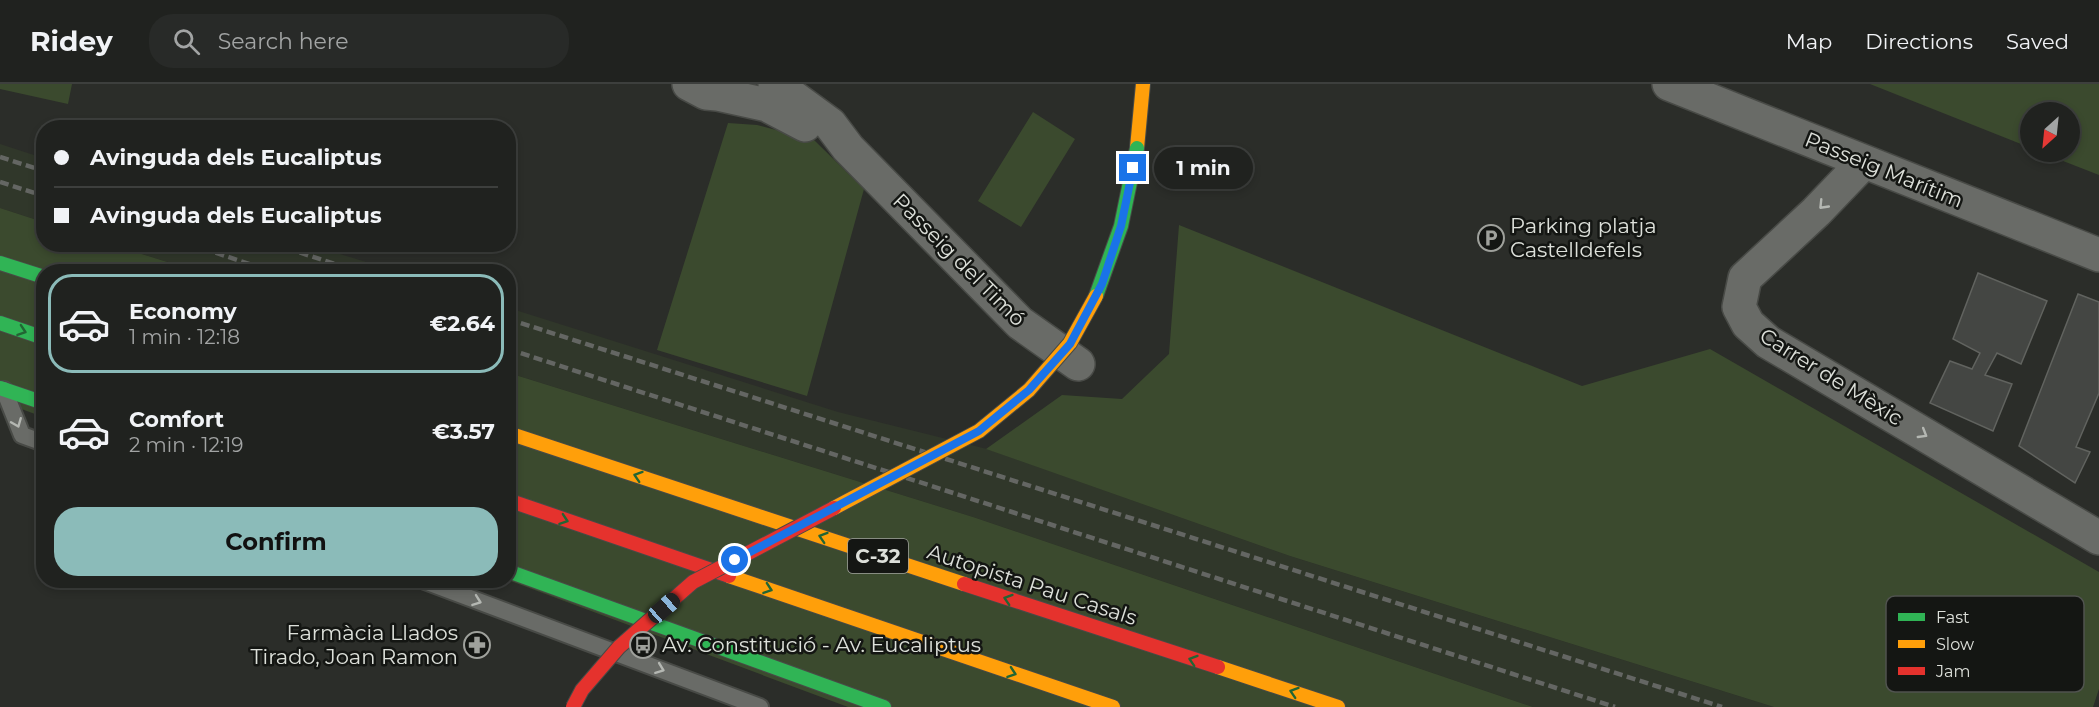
<!DOCTYPE html>
<html lang="en">
<head>
<meta charset="utf-8">
<style>
  :root { --surface:#20221f; --page:#282a28; --text:#f1f3f6; --muted:#a2a4a4; --line:#3d3f3d; --accent:#8bbbb9 }
  body { margin:0; font-family:Montserrat,sans-serif; background:var(--page); color:var(--text); height:100vh; display:flex; flex-direction:column; font-size:22px; white-space:nowrap }
  * { box-sizing:border-box; margin:0 }
  p { font-size:20px; color:var(--muted) }
  .icon { flex:none; width:33px; height:33px; fill:none; stroke:currentColor; stroke-width:2; stroke-linecap:round; stroke-linejoin:round }
  .map { position:relative; flex:1; overflow:hidden }
  .side { position:absolute; left:36px; top:180px; width:480px; height:324px; display:flex; flex-direction:column; background:var(--surface); border-radius:24px; box-shadow:0 3px 9px #0003,0 0 0 2px var(--line) }
  .side>* { flex:none }
  .guide { position:absolute; left:36px; top:36px; width:480px; height:132px; border-radius:24px; box-shadow:0 3px 9px #0003,0 0 0 2px var(--line); display:grid; align-content:center; height:132px; padding:0 18px; background:var(--surface) }
  .needle { width:39px; rotate:207deg }
  .fabs { position:absolute; left:2020px; top:18px; display:grid; gap:12px }
  .fabs a { display:grid; place-items:center; width:60px; height:60px; border-radius:50%; background:var(--surface); box-shadow:0 3px 9px #0003,0 0 0 2px var(--line); font-size:30px }
  .end { position:absolute; width:27px; height:27px; margin:-14px; border:8px solid #1a73e8; background:#fff; box-shadow:0 0 0 3px #fff }
  .from { border-radius:50% }
  .bubble { position:absolute; height:42px; border-radius:21px; background:var(--surface); box-shadow:0 3px 9px #0003,0 0 0 2px var(--line); font-size:20px; font-weight:700; line-height:42px; text-align:center }
  .car { position:absolute; width:18px; height:36px; margin:-18px -9px; border-radius:8px; box-shadow:0 0 4px 2px #0007; background:linear-gradient(#222 24%,#8ab4d8 0 40%,#222 0 76%,#8ab4d8 0 86%,#222 0) }
  .guide b { display:flex; align-items:center; gap:21px; height:57px; font-size:22px }
  .guide b+b { border-top:2px solid var(--line) }
  .guide i { width:15px; height:15px; background:var(--text) }
  ul { padding:10px 0 0; list-style:none }
  li { display:flex; align-items:center; gap:18px; height:99px; margin:0 12px 9px; padding:0 6px; border:3px solid transparent; border-radius:24px }
  li div { flex:1 }
  li b { display:block; font-size:22px }
  li em { font-style:normal; font-weight:700 }
  li.current { border-color:var(--accent) }
  li>.icon { width:54px; height:54px; stroke-width:1.5 }
  .cta { display:flex; gap:12px; margin-top:auto; padding:12px 18px }
  .cta a { flex:1; height:69px; border-radius:24px; background:var(--accent); color:#111; font-size:24px; font-weight:700; line-height:69px; text-align:center }
  header { display:flex; align-items:center; gap:36px; box-sizing:border-box; height:84px; padding:0 30px; background:var(--surface); border-bottom:2px solid var(--line) }
  header strong { font-size:28px }
  nav { display:flex; gap:33px; margin-inline-start:auto; font-size:21px }
  .search { width:420px; height:54px; background:var(--page); display:flex; align-items:center; gap:15px; box-sizing:border-box; padding:0 21px; border-radius:24px; color:var(--muted); font-size:22px }
  .map>svg:first-child { display:block }
  .built { fill:#30372a }
  .green { fill:#3b4a2e }
  .building { fill:#444643; stroke:#61635f; stroke-width:1.5 }
  .lines { fill:none; stroke-linecap:round; stroke-linejoin:round }
  .lane-casing { stroke:#484a46; stroke-width:20 }
  .street-casing { stroke:#484a46; stroke-width:36 }
  .fast-casing { stroke:#484a46; stroke-width:16 }
  .slow-casing { stroke:#484a46; stroke-width:16 }
  .jam-casing { stroke:#484a46; stroke-width:16 }
  .lane { stroke:#696b67; stroke-width:16 }
  .street { stroke:#696b67; stroke-width:33 }
  .fast { stroke:#30b455; stroke-width:14 }
  .slow { stroke:#ff9f0a; stroke-width:14 }
  .jam { stroke:#e5322d; stroke-width:14 }
  .rail { stroke:#646663; stroke-width:4.5; stroke-dasharray:9 4.5; stroke-linecap:butt }
  .fast-bridge-casing { stroke:#484a46; stroke-width:16; stroke-linecap:butt }
  .slow-bridge-casing { stroke:#484a46; stroke-width:16; stroke-linecap:butt }
  .jam-bridge-casing { stroke:#484a46; stroke-width:16; stroke-linecap:butt }
  .fast-bridge { stroke:#30b455; stroke-width:14 }
  .slow-bridge { stroke:#ff9f0a; stroke-width:14 }
  .jam-bridge { stroke:#e5322d; stroke-width:14 }
  .oneway { stroke:#b4b7b2 }
  .oneway2 { stroke:#226534 }
  .route { stroke:#1a73e8; stroke-width:8 }
  .labels { text-anchor:middle; stroke-width:5; stroke-linejoin:round; paint-order:stroke }
  .shield { fill:#141613; stroke:#a1a39e; stroke-width:1.5 }
  .shield-label { font-size:20px; font-weight:bold; fill:#dde0da }
  .street-label { font-size:21px; fill:#dde0da; stroke:#141613 }
  .poi-label { font-size:21px; fill:#dde0da; stroke:#141613; text-anchor:start }
  .key { fill:#141613; stroke:#50534f; stroke-width:1.5 }
  .key-label { font-size:16px; fill:#dde0da }
</style>
</head>
<body>
<header>
<strong>Ridey</strong>
<div class="search"><svg class="icon" aria-label="search" viewBox="0 0 24 24"><circle cx="10" cy="10" r="6"/><path d="M15 15l6 6"/></svg>Search here</div>
<nav><a>Map</a><a>Directions</a><a>Saved</a></nav>
</header>
<div class="map">
<svg width="2099" height="623" viewBox="0 0 2099 623">
  <rect width="100%" height="100%" fill="#2b2d29"/>
  <!-- built -->
  <path class="built" d="M0 60 43 74V138L0 124Z
    M113 161H311L395 187H196Z
    M509 224 838 328 987 365 1290 472 1774 623H1533L973 433 509 289Z"/>
  <!-- green -->
  <path class="green" d="M0 0H72L68 20 0 5Z
    M1870 0H2099V91L2040 68H2070V28H2031V64Z
    M1033 28 1075 55 1021 143 978 117Z
    M728 39 757 41 814 56 864 105 807 312 657 266Z
    M0 124 43 138 44 160 113 161 196 187 44 188 43 333 0 317Z
    M1179 141 1582 302 1710 265 2099 488V605L2093 623H1774L1290 472 986 365 1062 311 1122 315 1169 270Z
    M509 289 973 433 1533 623H848L508 496Z"/>
  <!-- building -->
  <path class="building" d="M1978 189 2047 217 2021 280 1997 269 1985 291 2012 300 1993 347 1930 319 1950 277 1972 285 1980 269 1953 255Z
    M2078 210 2099 218V309L2076 363 2090 368 2075 399 2019 362Z"/>
  <g class="lines">
    <defs>
      <path id="lane" d="M4 306 22 351 44 359
        M422 496 760 623"/>
      <path id="street" d="M689 0 706 9 717 10 731 0
        M775 0 830 40 848 64 1020 239 1078 280
        M1669 0 2099 171
        M717 10 767 21 805 41
        M1863 79 1816 128 1745 194 1739 223 1748 240 1768 258 2099 454"/>
      <path id="fast" d="M0 179 44 193
        M0 239 44 254
        M0 304 44 319
        M508 487 884 623"/>
      <path id="slow" d="M1137 64 1143 0
        M508 349 964 500
        M729 492 1113 623
        M1218 583 1338 623"/>
      <path id="jam" d="M508 416 729 492
        M964 500 1218 583"/>
    </defs>
    <!-- lane casing -->
    <use href="#lane" class="lane-casing"/>
    <!-- street casing -->
    <use href="#street" class="street-casing"/>
    <!-- fast casing -->
    <use href="#fast" class="fast-casing"/>
    <!-- slow casing -->
    <use href="#slow" class="slow-casing"/>
    <!-- jam casing -->
    <use href="#jam" class="jam-casing"/>
    <!-- lane -->
    <use href="#lane" class="lane"/>
    <!-- street -->
    <use href="#street" class="street"/>
    <!-- fast -->
    <use href="#fast" class="fast"/>
    <!-- slow -->
    <use href="#slow" class="slow"/>
    <!-- jam -->
    <use href="#jam" class="jam"/>
    <!-- rail -->
    <path class="rail" d="M0 73 44 87
      M0 98 44 112
      M190 160 273 188
      M274 160 359 188
      M508 235 1722 623
      M508 265 1615 623"/>
    <defs>
      <path id="fast-bridge" d="M1096 212 1121 142 1137 64"/>
      <path id="slow-bridge" d="M834 424 979 347 1029 306 1070 259 1096 212"/>
      <path id="jam-bridge" d="M573 623 582 606 619 563 693 498 834 424"/>
    </defs>
    <!-- fast-bridge casing -->
    <use href="#fast-bridge" class="fast-bridge-casing"/>
    <!-- slow-bridge casing -->
    <use href="#slow-bridge" class="slow-bridge-casing"/>
    <!-- jam-bridge casing -->
    <use href="#jam-bridge" class="jam-bridge-casing"/>
    <!-- fast-bridge -->
    <use href="#fast-bridge" class="fast-bridge"/>
    <!-- slow-bridge -->
    <use href="#slow-bridge" class="slow-bridge"/>
    <!-- jam-bridge -->
    <use href="#jam-bridge" class="jam-bridge"/>
  </g>
  <!-- one-way arrows -->
  <defs><path id="oneway-chevron" d="M-2-3.5L2.5 0L-2 3.5" fill="none" stroke-width="1.6" stroke-linecap="round" stroke-linejoin="round" transform="scale(1.5)"/></defs>
  <g class="oneway">
    <use href="#oneway-chevron" transform="translate(1823 121) rotate(134)"/>
    <use href="#oneway-chevron" transform="translate(17 339) rotate(68)"/>
    <use href="#oneway-chevron" transform="translate(1923 350) rotate(31)"/>
    <use href="#oneway-chevron" transform="translate(477 517) rotate(20)"/>
    <use href="#oneway-chevron" transform="translate(660 585) rotate(21)"/>
  </g>
  <g class="oneway2">
    <use href="#oneway-chevron" transform="translate(22 247) rotate(19)"/>
    <use href="#oneway-chevron" transform="translate(638 392) rotate(-162)"/>
    <use href="#oneway-chevron" transform="translate(564 436) rotate(19)"/>
    <use href="#oneway-chevron" transform="translate(823 453) rotate(-162)"/>
    <use href="#oneway-chevron" transform="translate(768 505) rotate(19)"/>
    <use href="#oneway-chevron" transform="translate(1008 515) rotate(-162)"/>
    <use href="#oneway-chevron" transform="translate(1193 576) rotate(-162)"/>
    <use href="#oneway-chevron" transform="translate(1012 589) rotate(19)"/>
    <use href="#oneway-chevron" transform="translate(1294 608) rotate(-162)"/>
  </g>
  <g class="lines">
    <!-- route -->
    <path class="route" d="M735 476 979 347 1029 306 1070 260 1102 200 1121 142 1133 84"/>
  </g>
  <!-- icons -->
  <defs>
    <symbol id="parking-ring" viewBox="-11 -11 22 22"><circle r="9.5" fill="#141613" stroke="#9fa19c" stroke-width="1.5"/><path d="M-3.5-5.5H1a3.5 3.5 0 0 1 0 7H-1V5.5H-3.5ZM-1-3.4V-.6H.8a1.4 1.4 0 0 0 0-2.8Z" fill="#9fa19c"/></symbol>
    <symbol id="pharmacy-ring" viewBox="-11 -11 22 22"><circle r="9.5" fill="#141613" stroke="#9fa19c" stroke-width="1.5"/><path d="M-2-6h4v4h4v4h-4v4h-4v-4h-4v-4h4Z" fill="#9fa19c"/></symbol>
    <symbol id="bus-ring" viewBox="-11 -11 22 22"><circle r="9.5" fill="#141613" stroke="#9fa19c" stroke-width="1.5"/><path d="M-5-6H5V4H4V6H2V4H-2V6H-4V4H-5ZM-3.5-4V0h7V-4ZM-3.5 1.2v1.5H-2V1.2ZM2 1.2v1.5H3.5V1.2Z" fill="#9fa19c"/></symbol>
  </defs>
  <g fill-rule="evenodd">
    <use href="#parking-ring" x="1476" y="139" width="30" height="30"/>
    <use href="#pharmacy-ring" x="462" y="546" width="30" height="30"/>
    <use href="#bus-ring" x="628" y="546" width="30" height="30"/>
  </g>
  <g class="labels">
    <!-- shield labels -->
    <rect class="shield" x="848" y="455" width="60" height="34" rx="4.5"/>
    <g class="shield-label">
      <text x="878" y="479">C-32</text>
    </g>
    <!-- street labels -->
    <g class="street-label">
      <text transform="translate(1884 86) rotate(22)" y="7">Passeig Marítim</text>
      <text transform="translate(959 176) rotate(45)" y="7">Passeig del Timó</text>
      <text transform="translate(1831 293) rotate(32)" y="7">Carrer de Mèxic</text>
      <text transform="translate(1032 501) rotate(18)" y="7">Autopista Pau Casals</text>
    </g>
    <!-- poi labels -->
    <g class="poi-label">
      <text x="1510" y="149">Parking platja<tspan x="1510" dy="24">Castelldefels</tspan></text>
      <text x="458" y="556" text-anchor="end">Farmàcia Llados<tspan x="458" dy="24">Tirado, Joan Ramon</tspan></text>
      <text x="662" y="568">Av. Constitució - Av. Eucaliptus</text>
    </g>
  </g>
  <!-- legend -->
  <rect x="1886" y="512" width="198" height="96" rx="9" class="key"/>
  <rect x="1898" y="529" width="27" height="8" fill="#30b455"/>
  <rect x="1898" y="556" width="27" height="8" fill="#ff9f0a"/>
  <rect x="1898" y="583" width="27" height="8" fill="#e5322d"/>
  <g class="key-label">
    <text x="1936" y="539">Fast</text>
    <text x="1936" y="566">Slow</text>
    <text x="1936" y="593">Jam</text>
  </g>
</svg>
<div class="fabs">
<a><svg class="needle" viewBox="-14 -14 28 28"><path d="M0-13l5 13h-10z" fill="#e53935"/><path d="M0 13l5-13h-10z" fill="#a2a4a4"/></svg></a>
</div>
<i class="end from" style="left:735px;top:476px"></i>
<i class="end" style="left:1133px;top:84px"></i>
<div class="bubble" style="left:1154px;top:63px;width:99px">1 min</div>
<i class="car" style="left:664px;top:524px;rotate:49deg"></i>
<div class="guide">
<b><i class="from"></i>Avinguda dels Eucaliptus</b>
<b><i></i>Avinguda dels Eucaliptus</b>
</div>
<section class="side">
<ul>
<li class="current"><svg class="icon" aria-label="car" viewBox="0 0 24 24"><path d="M5 17H2v-5l4-1 3-4h7l3 4 3 1v5h-3M9 17h6M6 11h13"/><circle cx="7" cy="17" r="2"/><circle cx="17" cy="17" r="2"/></svg><div><b>Economy</b><p>1 min · 12:18</p></div><em>€2.64</em></li>
<li><svg class="icon" aria-label="car" viewBox="0 0 24 24"><path d="M5 17H2v-5l4-1 3-4h7l3 4 3 1v5h-3M9 17h6M6 11h13"/><circle cx="7" cy="17" r="2"/><circle cx="17" cy="17" r="2"/></svg><div><b>Comfort</b><p>2 min · 12:19</p></div><em>€3.57</em></li>
</ul>
<div class="cta"><a>Confirm</a></div>
</section>
</div>
</body>
</html>
